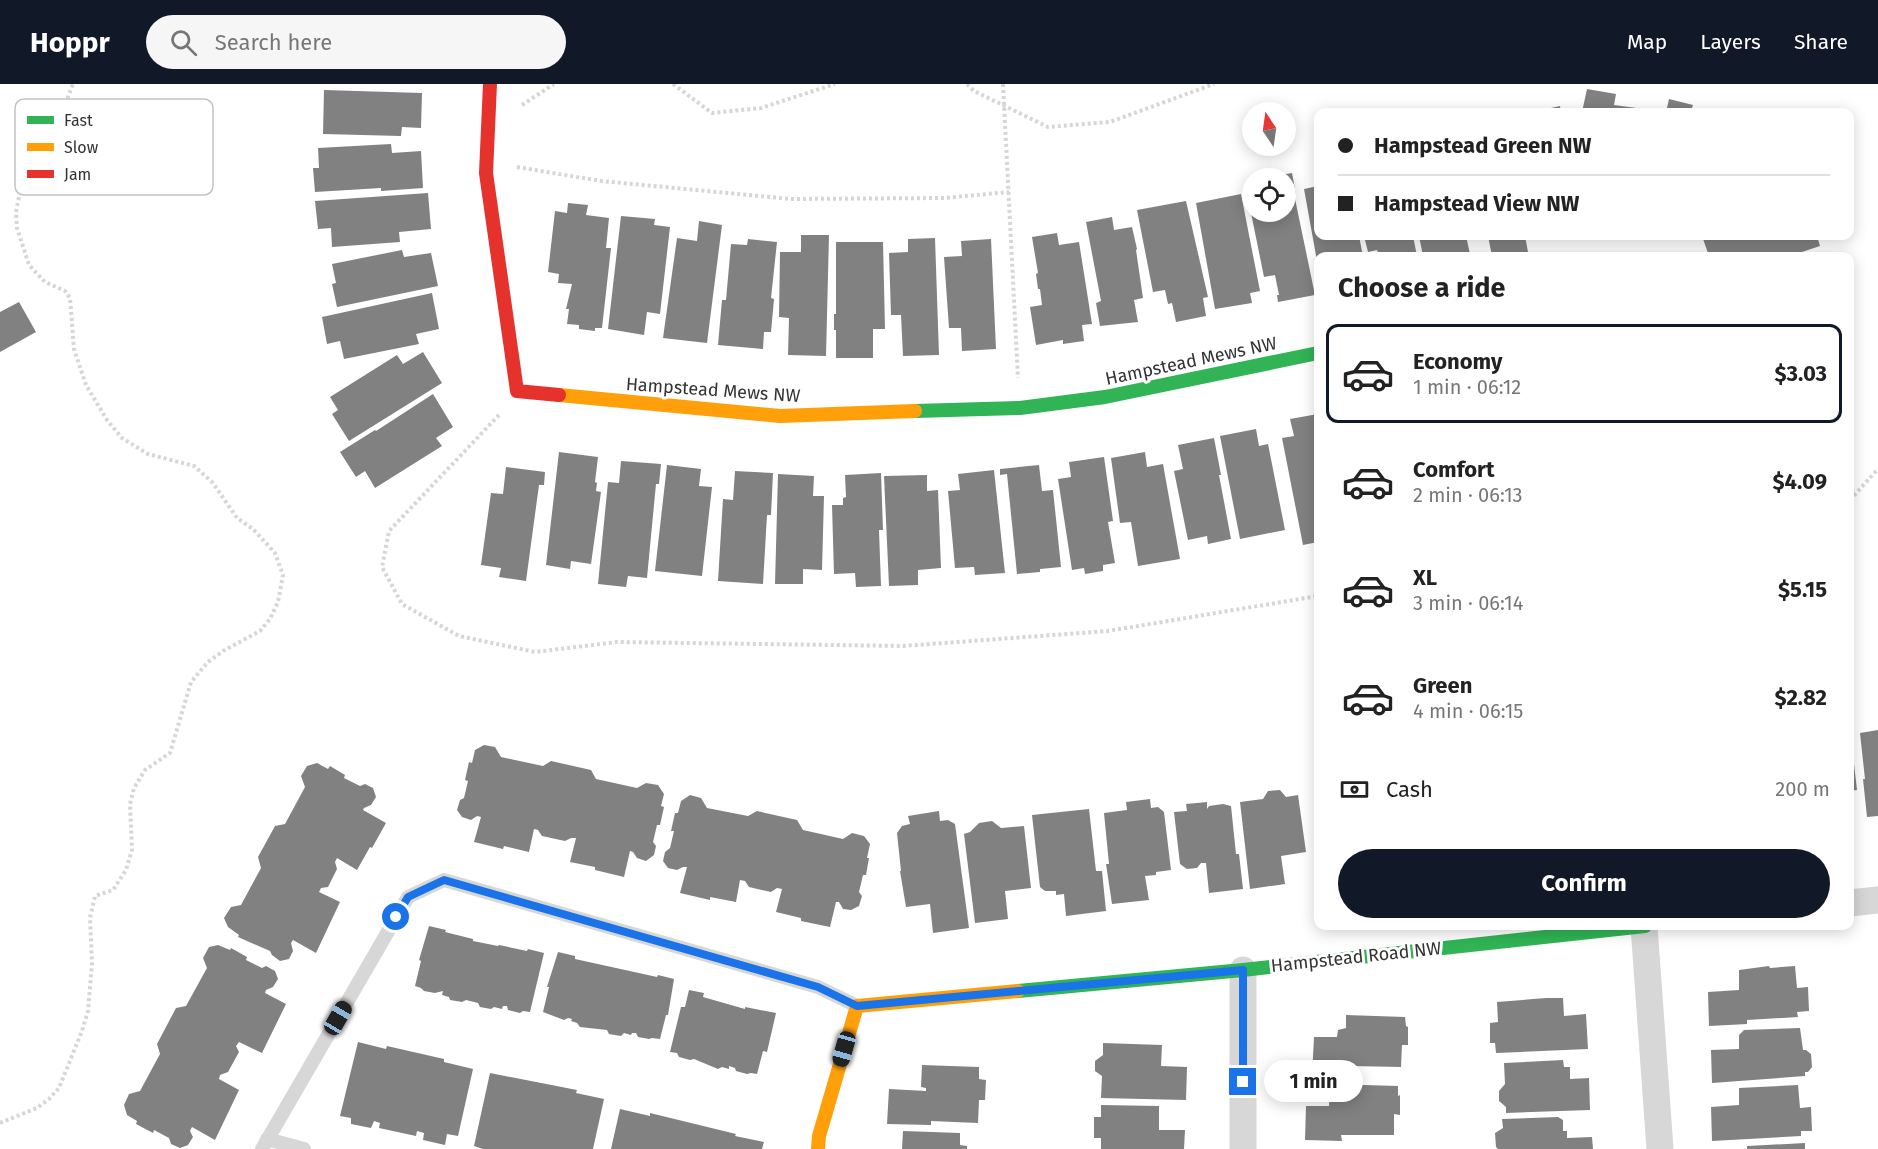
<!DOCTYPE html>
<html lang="en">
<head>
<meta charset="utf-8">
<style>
  :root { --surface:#fff; --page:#f6f6f6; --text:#222; --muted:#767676; --line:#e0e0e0; --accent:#111827 }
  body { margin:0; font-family:"Fira Sans",sans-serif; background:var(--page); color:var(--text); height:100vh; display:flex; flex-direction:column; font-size:22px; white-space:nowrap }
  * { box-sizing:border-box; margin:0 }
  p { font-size:20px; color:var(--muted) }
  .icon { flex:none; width:33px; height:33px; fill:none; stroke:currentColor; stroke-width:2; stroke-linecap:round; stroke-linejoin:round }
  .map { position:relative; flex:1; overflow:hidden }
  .panel { position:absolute; left:1314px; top:168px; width:540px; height:678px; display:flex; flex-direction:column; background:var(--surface); border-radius:12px; box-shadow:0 3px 15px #0003 }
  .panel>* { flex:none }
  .banner { position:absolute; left:1314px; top:24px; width:540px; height:132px; border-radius:12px; box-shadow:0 3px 15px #0003; display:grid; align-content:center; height:132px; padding:0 24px; background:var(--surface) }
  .needle { width:39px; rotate:347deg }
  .tools { position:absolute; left:1242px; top:18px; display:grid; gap:12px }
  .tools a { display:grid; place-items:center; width:54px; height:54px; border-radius:50%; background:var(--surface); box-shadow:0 3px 15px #0003; font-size:30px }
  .end { position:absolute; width:27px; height:27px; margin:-14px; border:8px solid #1a73e8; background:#fff; box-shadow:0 0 0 3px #fff }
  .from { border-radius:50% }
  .bubble { position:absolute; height:42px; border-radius:21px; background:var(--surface); box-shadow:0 3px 15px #0003; font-size:20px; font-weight:700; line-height:42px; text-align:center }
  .car { position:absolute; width:18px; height:36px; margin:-18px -9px; border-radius:8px; box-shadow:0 0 4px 2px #0007; background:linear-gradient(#222 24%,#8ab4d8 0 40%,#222 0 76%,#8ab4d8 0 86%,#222 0) }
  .banner b { display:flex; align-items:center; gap:21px; height:57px; font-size:22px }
  .banner b+b { border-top:2px solid var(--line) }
  .banner i { width:15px; height:15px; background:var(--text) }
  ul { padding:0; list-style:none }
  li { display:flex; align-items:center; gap:18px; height:99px; margin:0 12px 9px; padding:0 12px; border:3px solid transparent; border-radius:12px }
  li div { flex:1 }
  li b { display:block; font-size:22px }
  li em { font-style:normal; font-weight:700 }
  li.active { border-color:var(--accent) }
  li>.icon { width:54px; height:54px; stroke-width:1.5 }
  h2 { padding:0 24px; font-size:27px; line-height:72px }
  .pay { display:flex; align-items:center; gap:15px; height:66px; padding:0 24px; font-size:22px }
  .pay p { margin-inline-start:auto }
  .button { display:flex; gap:12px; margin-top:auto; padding:12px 24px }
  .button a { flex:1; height:69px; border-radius:36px; background:var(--accent); color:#fff; font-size:24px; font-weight:700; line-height:69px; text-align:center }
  header { display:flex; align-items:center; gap:36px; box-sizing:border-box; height:84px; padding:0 30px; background:var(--accent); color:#fff }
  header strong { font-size:28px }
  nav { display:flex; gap:33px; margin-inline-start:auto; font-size:21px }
  .search { width:420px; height:54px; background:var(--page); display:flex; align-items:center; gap:15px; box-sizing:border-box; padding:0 21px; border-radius:33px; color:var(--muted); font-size:22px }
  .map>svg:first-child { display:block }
  .building { fill:#818181 }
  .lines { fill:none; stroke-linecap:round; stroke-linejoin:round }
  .path { stroke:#d6d6d6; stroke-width:4; stroke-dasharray:3 3; stroke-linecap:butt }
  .lane { stroke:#d7d7d7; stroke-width:14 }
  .street { stroke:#d7d7d7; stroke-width:27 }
  .fast { stroke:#30b455; stroke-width:14 }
  .slow { stroke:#ff9f0a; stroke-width:14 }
  .jam { stroke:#e5322d; stroke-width:14 }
  .route { stroke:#1a73e8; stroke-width:8 }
  .labels { text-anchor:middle; stroke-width:6; stroke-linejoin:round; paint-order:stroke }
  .street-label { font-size:18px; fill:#333; stroke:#fff }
  .key { fill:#fff; stroke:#c2c2c2; stroke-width:1.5 }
  .key-label { font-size:16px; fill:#333 }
</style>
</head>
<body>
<header>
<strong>Hoppr</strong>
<div class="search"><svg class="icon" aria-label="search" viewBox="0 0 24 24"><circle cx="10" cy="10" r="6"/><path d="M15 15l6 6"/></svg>Search here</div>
<nav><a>Map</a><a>Layers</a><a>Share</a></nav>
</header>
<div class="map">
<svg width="1878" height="1065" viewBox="0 0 1878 1065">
  <rect width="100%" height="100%" fill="#fff"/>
  <!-- building -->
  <path class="building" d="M1587 5 1616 10 1614 21 1652 26V28H1582Z
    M324 6 422 9 421 44 402 43 401 52 323 50Z
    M1669 15 1693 21 1692 24 1706 28H1666Z
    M1560 22 1561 28H1533Z
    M391 60 392 69 421 67 423 104 381 107V104L315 108 313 84H319L318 64Z
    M1292 89 1296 110H1294L1315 211 1278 218 1277 211H1279L1275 191 1264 193 1248 114 1252 113V128H1286V94L1269 93Z
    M1318 102V152H1359L1363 172H1318L1317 177 1304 105Z
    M428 109 431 145 399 148 400 158 332 163 331 144 318 145 315 117Z
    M1241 110 1260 207 1250 209 1252 219 1215 225 1196 119Z
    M1186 117 1208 213 1203 214 1206 232 1176 238 1172 219 1168 220 1165 206 1153 208 1137 126Z
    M568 119 588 121 586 131 609 134 606 164H611L602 244H595V247L579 245V241L567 240 569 225H566L572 200 558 199 559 190 548 188 555 127 567 129Z
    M621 132 655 135 654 141 670 143 660 230 647 228 644 251 608 245Z
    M1112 133 1114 146 1132 143 1137 165 1136 166 1143 214 1134 216 1138 238 1100 242 1096 219 1101 217 1086 138Z
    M699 137 722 141 707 259 663 254 677 154 697 157Z
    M1057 149 1059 161 1079 158 1092 240 1082 241 1084 257 1063 260V256L1036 261 1030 223 1042 221 1040 205H1038L1036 190 1038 189 1032 153Z
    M801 151H829L826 272 788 271 789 234 779 233 780 168H801Z
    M1364 152H1413L1417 172H1379L1377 166 1368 168Z
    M1419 152H1466L1470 170 1459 172H1423Z
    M1488 152H1525L1528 168 1492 172Z
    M1702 152H1817L1820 162 1790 172H1709Z
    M935 154 939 271 903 272 901 231H891L889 169 908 168V155Z
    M748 155 777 158 771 214 774 215 771 248H764L763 265 718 261 722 216H726L731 160 747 161Z
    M991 155 996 265 962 267 961 244H949L944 173 962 172 961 157Z
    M836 158H883L885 245H873V274H836V246H834V230H836Z
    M402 166 404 173 431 169 438 202 337 223 332 200 336 199 332 180Z
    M432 209 439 245 416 250 419 260 344 275 340 257 327 260 322 233Z
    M19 218 36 248 0 268V228Z
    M423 268 442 299 349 357 332 330 338 326 330 313 397 271 403 280Z
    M433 310 453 343 436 354 442 362 375 404 365 387 356 393 340 368 375 346 376 347Z
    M1318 330V458L1303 461 1282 354 1294 352 1290 335Z
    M1256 345 1259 362 1268 360 1285 446 1240 455 1220 352Z
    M1214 354 1221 391H1219L1231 455 1208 460 1207 452 1188 456 1174 387 1183 385 1178 361Z
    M559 368 598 373 595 398 597 399 596 407 601 408 591 480 571 477 570 485 546 481Z
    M1145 368 1147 383 1163 380 1180 475 1138 482 1131 438 1120 439 1111 374Z
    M1104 373 1113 437 1108 438 1115 479 1103 481V487L1085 490 1084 484 1072 486 1058 395 1071 393 1069 378Z
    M621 377 661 380 659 400H656L647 494 628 492 626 503 598 500 608 398 619 399Z
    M667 381 701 385 699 402 712 403 702 492 655 487Z
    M1039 381 1042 407 1053 406 1061 483 1040 485V488L1017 490 1007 390 1000 391V385Z
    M506 383 545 388 544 401H539L526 497 499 493 501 484 481 481 491 409 503 410Z
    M994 386 1005 489 975 491 974 483 955 484 948 407 960 406 958 390Z
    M735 387 773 389 771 431H767L763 500 718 497 723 415 733 416Z
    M881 389 883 446H879L881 502 856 503 855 489 834 490 832 421H843V414L846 413 845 391Z
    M778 390 814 392 813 412H824L822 486 803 485V500H775Z
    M927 391V407L938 406 941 484 918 486V501L889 502 884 392Z
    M1878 646V732L1867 733 1863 695H1865L1860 649Z
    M1850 654H1851L1857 706 1850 707Z
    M484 661 495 663 501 673 543 682 551 677 591 686 596 695 637 704 646 699 658 701 664 710 661 722 664 723 660 741H657L653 758 656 762 654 771 646 777 637 774 633 768 630 767 624 793 595 786V783L570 778 576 754H571L565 757 542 752 538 746 534 745 529 768 504 762 503 765 474 758 481 733 477 732 471 736 462 733 457 726 460 716 464 714 468 697 465 696 469 678 472 679 475 666Z
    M317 679 328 685 330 682 345 691 344 694 360 702 365 700 373 704 376 713 371 721 364 724 363 726 386 739 372 764 370 763 357 786 337 774 335 778 337 785 328 803 321 804 319 808 340 818 316 869 293 856 291 859 293 867 289 875 280 877 272 871 270 867 238 853 239 851 228 843 224 834 231 823 241 821 261 784 258 773 275 742 285 740 305 703 301 692 307 682Z
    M1280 706 1286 713 1298 711 1306 768 1281 772 1285 800 1250 805 1240 718 1263 715 1268 707Z
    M690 711 701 714 707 724 748 732 757 727 797 736 803 746 843 755 852 749 864 752 870 760 867 774H869L866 791H863L859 808 862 812 859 822 851 826 843 825 839 818H836L830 843 801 837V834L776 828 782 805 777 804 771 808 749 803 745 797 740 796 736 818 710 813V816L680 809 687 783H683L677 786 668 784 663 777 665 768 670 764 674 747H671L675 729H678L681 717Z
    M1150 715 1151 724 1158 723 1164 728 1171 786 1156 788V791L1145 792 1149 816 1112 820 1106 780H1109L1104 729 1127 726 1126 718Z
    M1207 718V725L1209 722 1223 720 1231 722 1236 770H1239L1243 805 1209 809 1206 779H1201L1197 784 1187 785 1180 780 1174 728 1187 727 1186 720Z
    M1089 725 1096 787H1102L1106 827 1066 832 1064 810 1056 811V807H1045L1040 803 1032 731Z
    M939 727 940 737 948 736 955 740 969 844 933 849 930 820 906 823 900 787H901L897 749 902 742 910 740 908 732Z
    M992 737 1001 744 1024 742 1031 804 1005 807 1008 835 975 839 964 750 970 748 979 739Z
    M1314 763H1318V787H1317Z
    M429 842 446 846 445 848 473 855V857L498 862 499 861 527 867 528 865 544 869 530 928 523 927 520 929 508 926 507 922H503L502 925 494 923 491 925 480 923 478 919 466 916 462 918 450 916 449 913 442 911 443 907 435 909 424 907 421 904 415 902 421 877 419 876Z
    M218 861 230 866 231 864 247 873 246 876 262 884 266 882 275 887 278 895 273 903 266 906 265 909 286 920 262 969 239 958 236 962 239 968 228 988 220 991 219 995 239 1006 215 1056 192 1043 190 1047 193 1053 188 1061 180 1064 171 1060 169 1054 154 1046 153 1049 136 1040 137 1037 127 1031 124 1021 129 1010 140 1007 160 970 157 960 176 924 186 922 207 884 203 874 209 863Z
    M558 868 575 872V875L657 893 658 891 674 895 668 931H666L660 955 652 954 649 955 638 953 636 949H632L631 951 624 949 621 952 609 950 607 946 580 943 577 939 571 937 572 935 568 934 564 936 543 928 549 903H547Z
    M1769 882 1770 884 1795 882 1797 904 1808 903 1809 927 1797 928 1798 933 1747 936V940L1709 942 1708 908 1739 906V886Z
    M689 906 704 909 703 913 745 925V923L776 929 767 968 763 967 757 990 751 989 747 990 736 987 735 984 729 982V985L722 983 718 985 694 975 690 976 679 973 677 969 670 968 681 923H685Z
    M1546 914H1563L1564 932 1586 930 1588 965 1496 969 1495 959H1490V939L1498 938 1497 918Z
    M1346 931 1405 933 1406 942 1408 943V961H1402L1401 983 1350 982V994L1312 992 1314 953H1337L1338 946 1346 944Z
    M1800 944 1803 966H1806L1811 970 1812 983 1808 988H1805V992L1712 999 1711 966 1739 965V951L1744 946Z
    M358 958 386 965 387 962 444 975V978L473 985 458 1052 447 1050 445 1061 423 1056 424 1049 417 1047 416 1052 379 1044 380 1039 374 1037 371 1044 351 1040V1034L340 1032Z
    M1103 959 1162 961 1161 982 1187 983 1186 1016 1101 1014 1102 992 1095 987V977L1103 971Z
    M1563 976 1564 983H1570V995L1589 994 1590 1026 1506 1029V1023L1499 1017V1007L1505 1000 1504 979Z
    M922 981 979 983V995L986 996 985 1016H979L978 1039 931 1037V1041L887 1040 889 1005 926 1007V1004L921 1003Z
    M490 989 577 1006 576 1009 604 1015 593 1065H483L474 1062Z
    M1330 1000 1398 1002V1012L1400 1011V1031L1394 1030V1051H1341L1342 1057 1305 1056 1306 1022H1329Z
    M1798 1001 1800 1024 1811 1023 1812 1047H1801V1052L1712 1057 1711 1023 1739 1021V1004Z
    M1101 1021 1159 1022V1046H1185L1184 1065H1101V1054H1094V1033H1101Z
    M620 1025 650 1032V1029L736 1050 735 1052 764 1058 762 1065H611Z
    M1558 1033 1563 1036V1047H1567V1054L1592 1053 1593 1065H1498L1496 1063 1495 1049 1503 1044 1502 1035Z
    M903 1047 960 1049V1061L967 1062V1065H902Z
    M1805 1059V1065H1747V1062Z"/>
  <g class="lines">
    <!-- path -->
    <path class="path" d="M673 0 712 29 761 24 835 0
      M967 0 974 7 1048 43 1110 38 1214 0
      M1003 0 1018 294
      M522 21 554 0
      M517 83 601 97 791 115 944 114 1009 108
      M499 331 389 447 382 483 402 520 459 552 535 568 617 558 903 562 1108 547 1318 512
      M1850 416 1878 385
      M0 1039 37 1024 49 1015 59 1004 82 947 88 927 92 879 90 834 95 812 113 806 126 786 132 766 130 720 134 704 145 686 170 669 191 598 208 578 223 567 260 547 270 535 278 518 283 491 275 469 253 445 237 434 213 399 194 382 148 370 122 354 107 336 86 301 74 265 70 214 65 207 45 198 29 181 17 144 16 128 19 113 29 96 40 85 73 0"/>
    <!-- lane -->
    <path class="lane" d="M267 1055 304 1065
      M262 1065 408 813 444 796 818 903 857 922"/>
    <!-- street -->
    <path class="street" d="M1850 819 1878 816
      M1644 842 1660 1065
      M1243 1065V886"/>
    <!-- fast -->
    <path class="fast" d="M915 327 1020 324 1105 313 1318 269
      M1018 907 1243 886 1645 842"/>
    <!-- slow -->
    <path class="slow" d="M559 311 780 332 915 327
      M818 1065 819 1052 857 922 1018 907"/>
    <!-- jam -->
    <path class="jam" d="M490 0 486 89 517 307 559 311"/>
  </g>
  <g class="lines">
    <!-- route -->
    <path class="route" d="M396 833 408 813 444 796 818 903 857 922 1243 886V998"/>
  </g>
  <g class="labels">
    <!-- street labels -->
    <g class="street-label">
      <text transform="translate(1191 277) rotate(-12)" y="6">Hampstead Mews NW</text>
      <text transform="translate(713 306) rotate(4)" y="6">Hampstead Mews NW</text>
      <text transform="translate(1356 873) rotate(-6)" y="6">Hampstead Road NW</text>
    </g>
  </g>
  <!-- legend -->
  <rect x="15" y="15" width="198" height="96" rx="9" class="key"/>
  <rect x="27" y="32" width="27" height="8" fill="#30b455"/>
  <rect x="27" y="59" width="27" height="8" fill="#ff9f0a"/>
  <rect x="27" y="86" width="27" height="8" fill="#e5322d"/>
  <g class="key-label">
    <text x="64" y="42">Fast</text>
    <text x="64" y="69">Slow</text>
    <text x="64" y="96">Jam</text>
  </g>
</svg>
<div class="tools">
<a><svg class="needle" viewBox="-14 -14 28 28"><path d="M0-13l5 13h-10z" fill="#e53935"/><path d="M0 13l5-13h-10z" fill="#767676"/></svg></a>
<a><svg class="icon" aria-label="locate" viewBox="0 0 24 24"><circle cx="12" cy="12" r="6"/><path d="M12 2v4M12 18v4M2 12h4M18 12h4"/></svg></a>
</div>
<i class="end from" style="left:396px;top:833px"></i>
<i class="end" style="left:1243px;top:998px"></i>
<div class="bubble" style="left:1264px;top:976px;width:99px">1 min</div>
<i class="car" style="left:338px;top:934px;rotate:30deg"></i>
<i class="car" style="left:844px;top:965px;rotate:196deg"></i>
<div class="banner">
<b><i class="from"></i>Hampstead Green NW</b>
<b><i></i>Hampstead View NW</b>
</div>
<section class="panel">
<h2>Choose a ride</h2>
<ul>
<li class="active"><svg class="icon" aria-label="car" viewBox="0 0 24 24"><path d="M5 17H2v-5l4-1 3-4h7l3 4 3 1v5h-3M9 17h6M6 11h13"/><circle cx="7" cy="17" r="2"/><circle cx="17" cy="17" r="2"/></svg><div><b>Economy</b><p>1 min · 06:12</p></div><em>$3.03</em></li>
<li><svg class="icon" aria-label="car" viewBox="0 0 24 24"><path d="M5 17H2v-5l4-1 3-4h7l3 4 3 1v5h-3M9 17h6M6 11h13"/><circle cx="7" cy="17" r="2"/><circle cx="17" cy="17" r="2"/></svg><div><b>Comfort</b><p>2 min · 06:13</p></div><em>$4.09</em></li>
<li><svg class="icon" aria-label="car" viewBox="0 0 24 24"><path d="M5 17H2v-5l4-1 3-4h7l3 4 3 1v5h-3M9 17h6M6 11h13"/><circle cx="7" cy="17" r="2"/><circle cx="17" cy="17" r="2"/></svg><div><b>XL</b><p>3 min · 06:14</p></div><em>$5.15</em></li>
<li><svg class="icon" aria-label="car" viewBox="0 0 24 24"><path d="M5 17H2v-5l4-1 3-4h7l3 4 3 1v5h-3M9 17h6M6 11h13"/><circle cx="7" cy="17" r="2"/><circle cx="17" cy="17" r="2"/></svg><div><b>Green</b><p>4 min · 06:15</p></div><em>$2.82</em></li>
</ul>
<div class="pay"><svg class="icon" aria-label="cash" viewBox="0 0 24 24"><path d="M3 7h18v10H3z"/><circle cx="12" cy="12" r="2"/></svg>Cash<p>200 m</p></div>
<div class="button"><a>Confirm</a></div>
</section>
</div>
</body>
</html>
